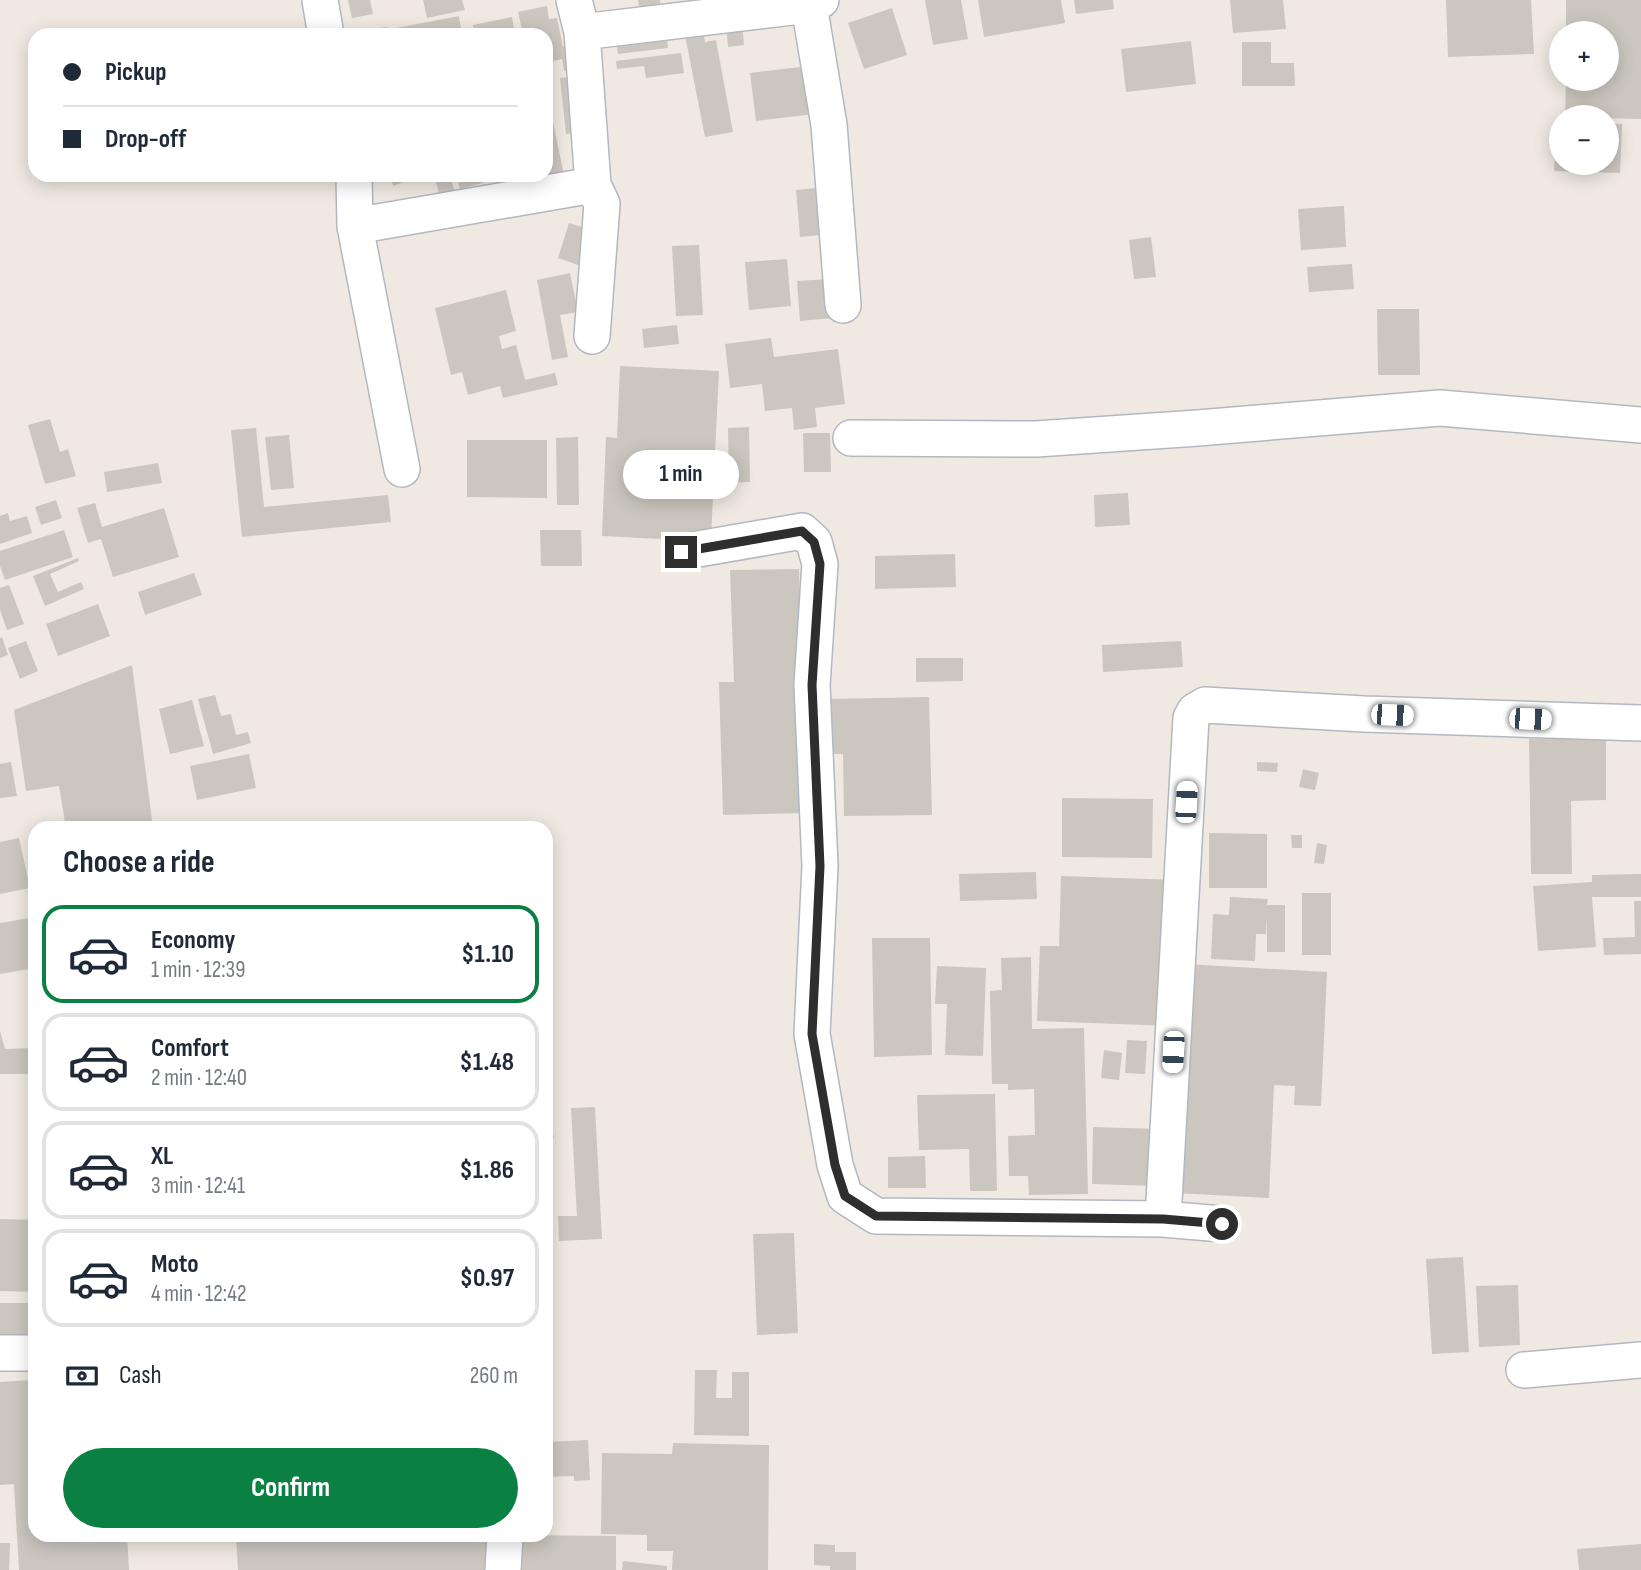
<!DOCTYPE html>
<html lang="en">
<head>
<meta charset="utf-8">
<style>
  :root { --surface:#fff; --page:#f2f2f3; --text:#1f2937; --muted:#747a83; --line:#e0e1e3; --accent:#0b8043 }
  body { margin:0; font-family:"Sofia Sans Condensed",sans-serif; background:var(--page); color:var(--text); height:100vh; display:flex; flex-direction:column; font-size:26px; white-space:nowrap }
  * { box-sizing:border-box; margin:0 }
  p { font-size:23px; color:var(--muted) }
  .icon { flex:none; width:38px; height:38px; fill:none; stroke:currentColor; stroke-width:2; stroke-linecap:round; stroke-linejoin:round }
  .map { position:relative; flex:1; overflow:hidden }
  .sheet { position:absolute; left:28px; top:821px; width:525px; height:721px; display:flex; flex-direction:column; background:var(--surface); border-radius:21px; box-shadow:0 4px 18px #0003 }
  .sheet>* { flex:none }
  .hud { position:absolute; left:28px; top:28px; width:525px; height:154px; border-radius:21px; box-shadow:0 4px 18px #0003; display:grid; align-content:center; height:154px; padding:0 35px; background:var(--surface) }
  .fabs { position:absolute; left:1549px; top:21px; display:grid; gap:14px }
  .fabs a { display:grid; place-items:center; width:70px; height:70px; border-radius:50%; background:var(--surface); box-shadow:0 4px 18px #0003; font-size:35px }
  .end { position:absolute; width:32px; height:32px; margin:-16px; border:9px solid #2e2e2e; background:#fff; box-shadow:0 0 0 4px #fff }
  .from { border-radius:50% }
  .bubble { position:absolute; height:49px; border-radius:24px; background:var(--surface); box-shadow:0 4px 18px #0003; font-size:23px; font-weight:700; line-height:49px; text-align:center }
  .car { position:absolute; width:21px; height:42px; margin:-21px -10px; border-radius:9px; box-shadow:0 0 5px 2px #0007; background:linear-gradient(#fff 24%,#345 0 40%,#fff 0 76%,#345 0 86%,#fff 0) }
  .hud b { display:flex; align-items:center; gap:24px; height:66px; font-size:26px }
  .hud b+b { border-top:2px solid var(--line) }
  .hud i { width:18px; height:18px; background:var(--text) }
  ul { padding:0; list-style:none }
  li { display:flex; align-items:center; gap:21px; height:98px; margin:0 14px 10px; padding:0 21px; border:4px solid var(--line); border-radius:21px }
  li div { flex:1 }
  li b { display:block; font-size:26px }
  li em { font-style:normal; font-weight:700 }
  li.current { border-color:var(--accent) }
  li>.icon { width:63px; height:63px; stroke-width:1.5 }
  h2 { padding:0 35px; font-size:32px; line-height:84px }
  .pay { display:flex; align-items:center; gap:18px; height:77px; padding:0 35px; font-size:26px }
  .pay p { margin-inline-start:auto }
  .button { display:flex; gap:14px; margin-top:auto; padding:14px 35px }
  .button a { flex:1; height:80px; border-radius:42px; background:var(--accent); color:#fff; font-size:28px; font-weight:700; line-height:80px; text-align:center }
  .map>svg:first-child { display:block }
  .building { fill:#cbc7bf }
  .lines { fill:none; stroke-linecap:round; stroke-linejoin:round }
  .minor-casing { stroke:#b4b7c1; stroke-width:38 }
  .minor { stroke:#fff; stroke-width:35 }
  .route { stroke:#2e2e2e; stroke-width:9 }
</style>
</head>
<body>
<div class="map">
<svg width="1641" height="1570" viewBox="0 0 1641 1570">
  <rect width="100%" height="100%" fill="#efe9e1"/>
  <!-- building -->
  <path class="building" d="M348 0H370L373 14 352 18Z
    M423 0H462L465 10 427 18Z
    M638 0H660L661 9 640 12Z
    M925 0H961L968 39 933 45Z
    M978 0H1061L1065 23 984 37Z
    M1074 0H1113L1114 9 1076 14Z
    M1230 0H1283L1286 29 1233 33Z
    M1446 0H1531L1534 54 1448 57Z
    M1566 0H1641V119L1565 117 1566 79H1606V33H1566Z
    M547 6 549 19 557 18 563 47 570 46 574 70 564 71 562 59 549 62 546 35H523L518 12Z
    M892 8 907 55 864 69 848 23Z
    M459 16 462 35H397L396 28Z
    M512 17 515 35H475L473 25Z
    M742 23 744 45 728 47 726 25Z
    M388 27 389 35H379L378 28Z
    M666 27 668 48 618 54 615 34Z
    M702 27 705 42 716 40 733 132 705 137 684 30Z
    M1191 41 1196 84 1126 92 1121 49Z
    M1242 42H1271V63H1294L1295 86H1242Z
    M681 53 684 73 646 78 644 66 617 69 616 61Z
    M808 66 814 114 756 121 750 73Z
    M576 76 582 132 566 134 560 78Z
    M546 88 564 175 507 186 504 175H546Z
    M1556 122H1561V163H1606V124H1622L1620 173 1554 171Z
    M390 175H423L393 186Z
    M434 175H450L455 193 440 197Z
    M456 175H495L497 179 460 189Z
    M828 187 832 234 800 237 796 190Z
    M1344 206 1346 247 1301 250 1298 209Z
    M569 223 592 230 581 266 558 258Z
    M1151 237 1156 277 1134 279 1129 240Z
    M699 245 703 315 676 316 672 246Z
    M787 259 791 306 749 310 745 262Z
    M1352 264 1354 289 1309 292 1307 267Z
    M570 273 578 312 560 315 568 357 552 360 537 280Z
    M830 279 833 318 800 321 797 281Z
    M506 290 516 331 499 336 502 349 516 345 525 380 555 373 558 385 503 398 500 386 468 395 462 372 451 375 435 308Z
    M1377 309H1419L1420 375H1378Z
    M677 325 679 344 644 348 642 329Z
    M771 338 774 357 838 349 845 404 815 408 817 427 794 430 792 408 765 411 762 384 730 388 725 344Z
    M620 366 719 371 711 538 699 541 602 536 606 437 617 438Z
    M50 419 60 452 68 449 76 476 45 484 28 425Z
    M749 427 750 482 729 483 728 428Z
    M256 428 264 507 388 495 391 522 242 537 231 430Z
    M803 433H830L831 472H804Z
    M289 435 294 488 271 490 265 437Z
    M578 437 579 505H557L556 438Z
    M467 440H547V498L467 497Z
    M158 463 162 483 107 492 104 472Z
    M1128 493 1130 525 1095 527 1094 495Z
    M56 500 62 518 41 525 35 507Z
    M95 503 102 527 164 508 179 557 113 577 101 539 88 543 77 508Z
    M8 513 10 521 27 516 32 533 0 544V516Z
    M64 530 73 557 5 580 0 566V551Z
    M540 530H581L582 566H541Z
    M955 554 956 587 875 589V556Z
    M78 558 79 561 50 574 58 592 81 582 84 589 45 606 33 576Z
    M799 569 806 813 723 815 719 682H734L730 570Z
    M194 573 202 595 145 615 138 592Z
    M9 585 24 624 7 630 0 610V588Z
    M98 604 110 636 58 656 46 624Z
    M2 637 8 655 0 658V638Z
    M26 641 38 671 20 679 8 648Z
    M1181 641 1183 667 1103 672 1102 645Z
    M916 658H963V681L916 682Z
    M132 665 153 828H66L59 786 26 791 14 710Z
    M215 695 221 716 231 714 236 735 248 732 251 743 213 754 198 699Z
    M929 697 932 815 844 816 843 754H830L828 699Z
    M192 700 204 746 170 754 159 709Z
    M1606 738V800L1571 801 1572 874H1531L1529 739Z
    M249 754 256 788 197 800 190 766Z
    M11 762 17 796 0 798V764Z
    M1257 762 1278 763 1277 772 1257 771Z
    M1303 769 1319 773 1315 790 1299 787Z
    M1062 798 1153 799 1152 858 1062 857Z
    M1209 833 1267 834V888H1209Z
    M1291 835H1302V848H1292Z
    M19 838 30 888 0 894V842Z
    M1317 843 1327 845 1324 864 1314 863Z
    M1036 872 1037 899 960 901 959 874Z
    M1641 874V897H1592L1596 947 1538 951 1533 886 1592 882V875Z
    M1061 876 1176 880 1171 1026 1037 1021 1040 946H1059Z
    M1302 893H1331V955H1302Z
    M1230 897 1268 899 1267 905H1285V952H1267V917L1266 934H1256L1255 961 1211 959 1213 914 1229 915Z
    M1634 901H1641V954L1604 955 1603 938 1635 937Z
    M35 917V968L0 974V923Z
    M872 938H930L932 1055 874 1057Z
    M1031 957 1032 1029 1084 1028 1088 1194 1029 1195 1028 1176H1009L1008 1136 1035 1135 1034 1089 1008 1090V1084H992L990 991 1002 990 1001 958Z
    M1185 964 1327 972 1321 1106 1294 1105 1295 1086 1274 1085 1269 1198 1175 1193Z
    M937 966 986 968 983 1056 945 1055 947 1004H935Z
    M0 1031 5 1049 35 1048V1074H0Z
    M1127 1040 1147 1041 1145 1074 1125 1073Z
    M1104 1050 1122 1053 1119 1080 1101 1078Z
    M995 1094 997 1191H970L969 1149 919 1150 917 1095Z
    M546 1098 554 1138 546 1140Z
    M595 1107 602 1239 559 1241 558 1216H577L571 1108Z
    M1093 1127 1159 1129 1157 1186 1092 1184Z
    M925 1156 926 1188H888V1157Z
    M0 1219 35 1220V1292L0 1291Z
    M546 1221H550V1241H546Z
    M794 1233 798 1333 757 1335 753 1234Z
    M1463 1257 1469 1352 1432 1354 1426 1259Z
    M1518 1285 1520 1345 1479 1347 1476 1286Z
    M0 1303H35V1346H0Z
    M695 1370H717L716 1398H732V1372H749V1436L694 1435Z
    M30 1380 31 1413H35V1535H127L129 1570H19L14 1484 0 1485V1382Z
    M588 1440 590 1480 574 1481V1476L546 1477V1442Z
    M673 1443 769 1445 768 1570H672L673 1551H647V1535L601 1534 602 1453 672 1454Z
    M136 1535H228V1538L136 1540Z
    M236 1535H494L495 1570H238Z
    M513 1535 616 1536V1570H513Z
    M0 1543H10L9 1570H0Z
    M814 1544 835 1545V1552H856V1570H830V1566L814 1565Z
    M1641 1544V1570H1579L1577 1549Z
    M623 1561 667 1566V1570H622Z"/>
  <g class="lines">
    <defs>
      <path id="minor" d="M320 0 326 35
        M574 0 582 32 593 185 602 204 592 336
        M809 5 829 125 843 305
        M582 32 809 5 821 0
        M354 175 355 226 402 469
        M355 226 593 185
        M851 438 1036 439 1198 428 1440 408 1641 425
        M681 552 802 531 814 542 820 564 812 685 820 866 812 1034 835 1165 845 1196 876 1216 1163 1219 1222 1224
        M1163 1219 1191 718 1195 711 1205 705 1364 714 1641 723
        M0 1353H35
        M1524 1370 1641 1360
        M503 1570 505 1535"/>
    </defs>
    <!-- minor casing -->
    <use href="#minor" class="minor-casing"/>
    <!-- minor -->
    <use href="#minor" class="minor"/>
  </g>
  <g class="lines">
    <!-- route -->
    <path class="route" d="M681 552 802 531 814 542 820 564 812 685 820 866 812 1034 835 1165 845 1196 876 1216 1163 1219 1222 1224"/>
  </g>
</svg>
<div class="fabs">
<a>+</a>
<a>−</a>
</div>
<i class="end from" style="left:1222px;top:1224px"></i>
<i class="end" style="left:681px;top:552px"></i>
<div class="bubble" style="left:623px;top:450px;width:116px">1 min</div>
<i class="car" style="left:1392px;top:715px;rotate:92deg"></i>
<i class="car" style="left:1530px;top:719px;rotate:92deg"></i>
<i class="car" style="left:1186px;top:802px;rotate:3deg"></i>
<i class="car" style="left:1173px;top:1052px;rotate:183deg"></i>
<div class="hud">
<b><i class="from"></i>Pickup</b>
<b><i></i>Drop-off</b>
</div>
<section class="sheet">
<h2>Choose a ride</h2>
<ul>
<li class="current"><svg class="icon" aria-label="car" viewBox="0 0 24 24"><path d="M5 17H2v-5l4-1 3-4h7l3 4 3 1v5h-3M9 17h6M6 11h13"/><circle cx="7" cy="17" r="2"/><circle cx="17" cy="17" r="2"/></svg><div><b>Economy</b><p>1 min · 12:39</p></div><em>$1.10</em></li>
<li><svg class="icon" aria-label="car" viewBox="0 0 24 24"><path d="M5 17H2v-5l4-1 3-4h7l3 4 3 1v5h-3M9 17h6M6 11h13"/><circle cx="7" cy="17" r="2"/><circle cx="17" cy="17" r="2"/></svg><div><b>Comfort</b><p>2 min · 12:40</p></div><em>$1.48</em></li>
<li><svg class="icon" aria-label="car" viewBox="0 0 24 24"><path d="M5 17H2v-5l4-1 3-4h7l3 4 3 1v5h-3M9 17h6M6 11h13"/><circle cx="7" cy="17" r="2"/><circle cx="17" cy="17" r="2"/></svg><div><b>XL</b><p>3 min · 12:41</p></div><em>$1.86</em></li>
<li><svg class="icon" aria-label="car" viewBox="0 0 24 24"><path d="M5 17H2v-5l4-1 3-4h7l3 4 3 1v5h-3M9 17h6M6 11h13"/><circle cx="7" cy="17" r="2"/><circle cx="17" cy="17" r="2"/></svg><div><b>Moto</b><p>4 min · 12:42</p></div><em>$0.97</em></li>
</ul>
<div class="pay"><svg class="icon" aria-label="cash" viewBox="0 0 24 24"><path d="M3 7h18v10H3z"/><circle cx="12" cy="12" r="2"/></svg>Cash<p>260 m</p></div>
<div class="button"><a>Confirm</a></div>
</section>
</div>
</body>
</html>
